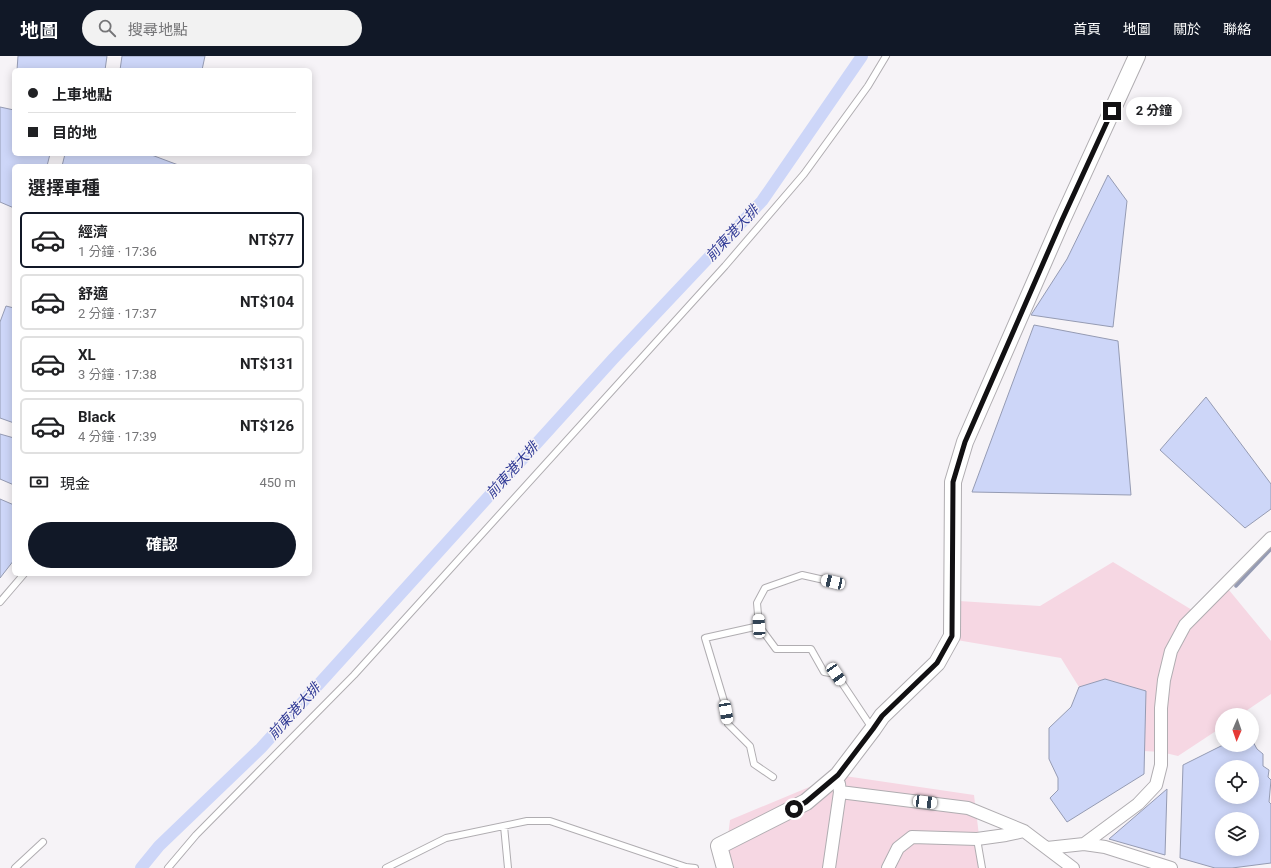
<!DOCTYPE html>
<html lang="zh-TW">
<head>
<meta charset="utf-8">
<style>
  :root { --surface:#fff; --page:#f2f2f2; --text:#202124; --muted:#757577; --line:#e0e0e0; --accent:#111827 }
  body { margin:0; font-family:Roboto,"Noto Sans TC",sans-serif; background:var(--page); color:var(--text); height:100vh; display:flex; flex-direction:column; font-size:15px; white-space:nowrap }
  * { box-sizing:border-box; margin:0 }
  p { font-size:13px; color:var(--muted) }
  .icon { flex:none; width:22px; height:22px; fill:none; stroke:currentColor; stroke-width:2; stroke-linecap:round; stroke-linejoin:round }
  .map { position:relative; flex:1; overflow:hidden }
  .drawer { position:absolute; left:12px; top:108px; width:300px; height:412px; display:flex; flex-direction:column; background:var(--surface); border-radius:6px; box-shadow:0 2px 10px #0003 }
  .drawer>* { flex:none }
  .guide { position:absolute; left:12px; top:12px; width:300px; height:88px; border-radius:6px; box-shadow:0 2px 10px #0003; display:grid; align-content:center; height:88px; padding:0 16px; background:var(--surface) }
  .needle { width:26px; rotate:182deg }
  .controls { position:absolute; left:1215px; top:652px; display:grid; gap:8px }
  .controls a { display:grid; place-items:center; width:44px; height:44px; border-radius:50%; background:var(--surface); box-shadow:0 2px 10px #0003; font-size:20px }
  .end { position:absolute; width:18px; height:18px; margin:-9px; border:5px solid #121113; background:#fff; box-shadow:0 0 0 2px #fff }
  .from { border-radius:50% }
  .bubble { position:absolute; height:28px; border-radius:14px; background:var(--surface); box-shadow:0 2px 10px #0003; font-size:13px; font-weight:700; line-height:28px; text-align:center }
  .car { position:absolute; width:12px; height:24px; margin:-12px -6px; border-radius:5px; box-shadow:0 0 3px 1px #0007; background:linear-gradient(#fff 24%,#345 0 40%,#fff 0 76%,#345 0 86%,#fff 0) }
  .guide b { display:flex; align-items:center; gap:14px; height:38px; font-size:15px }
  .guide b+b { border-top:1px solid var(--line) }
  .guide i { width:10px; height:10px; background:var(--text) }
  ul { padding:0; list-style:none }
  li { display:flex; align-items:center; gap:12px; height:56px; margin:0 8px 6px; padding:0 8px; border:2px solid var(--line); border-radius:6px }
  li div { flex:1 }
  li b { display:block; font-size:15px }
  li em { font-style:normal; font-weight:700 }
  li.selected { border-color:var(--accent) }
  li>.icon { width:36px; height:36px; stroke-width:1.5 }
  h2 { padding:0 16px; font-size:18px; line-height:48px }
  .pay { display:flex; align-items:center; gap:10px; height:44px; padding:0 16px; font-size:15px }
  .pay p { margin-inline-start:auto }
  .button { display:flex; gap:8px; margin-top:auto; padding:8px 16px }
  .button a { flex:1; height:46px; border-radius:24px; background:var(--accent); color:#fff; font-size:16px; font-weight:700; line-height:46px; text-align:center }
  header { display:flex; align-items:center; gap:24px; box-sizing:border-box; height:56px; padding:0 20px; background:var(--accent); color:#fff }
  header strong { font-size:19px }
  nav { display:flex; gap:22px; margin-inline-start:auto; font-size:14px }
  .search { width:280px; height:36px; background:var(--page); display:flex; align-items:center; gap:10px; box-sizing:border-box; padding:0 14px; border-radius:22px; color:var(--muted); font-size:15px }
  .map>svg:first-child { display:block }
  .green { fill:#f6d7e3 }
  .water { fill:#cdd6f8; stroke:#959bb3; fill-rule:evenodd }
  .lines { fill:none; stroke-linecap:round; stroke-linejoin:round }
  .stream { stroke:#959bb3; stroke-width:3.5 }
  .canal { stroke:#cdd6f8; stroke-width:12 }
  .lane-casing { stroke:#b0adb1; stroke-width:8 }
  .street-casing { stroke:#b0adb1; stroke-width:14 }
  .secondary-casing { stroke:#b0adb1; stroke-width:18 }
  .lane { stroke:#fff; stroke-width:6 }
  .street { stroke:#fff; stroke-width:12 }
  .secondary { stroke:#fff; stroke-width:16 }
  .route { stroke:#121113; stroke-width:5 }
  .labels { text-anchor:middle; stroke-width:3; stroke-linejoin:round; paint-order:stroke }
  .water-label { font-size:14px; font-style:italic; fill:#2f3995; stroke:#f6f3f7 }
</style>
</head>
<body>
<header>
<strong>地圖</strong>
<div class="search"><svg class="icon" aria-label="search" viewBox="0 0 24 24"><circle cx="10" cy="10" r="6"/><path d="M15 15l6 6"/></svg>搜尋地點</div>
<nav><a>首頁</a><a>地圖</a><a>關於</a><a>聯絡</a></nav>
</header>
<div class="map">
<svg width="1271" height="812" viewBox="0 0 1271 812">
  <rect width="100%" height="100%" fill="#f6f3f7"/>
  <!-- green -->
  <path class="green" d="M1113 506 1197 557 1224 528 1271 585V638L1240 659H1222V671L1178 700 1161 696 1144 695 1146 635 1105 623 1079 631 1061 602 951 583 959 545 1040 550Z
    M838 719 974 739 983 812H727V788L730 764Z"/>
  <!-- water -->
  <path class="water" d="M18 0H107L105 14H17Z
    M122 0H205L202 14H120Z
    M0 51 14 54V98H50L47 110H14V152L0 146Z
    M65 98H149L181 110H62Z
    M1108 119 1127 145 1113 271 1031 259 1067 203Z
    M6 250 14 252V367L0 362V266Z
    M1034 269 1118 285 1131 439 972 436Z
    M1206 341 1271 428V453L1245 472 1160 394Z
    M0 378 14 382V429L0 423Z
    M0 443 14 449V504L0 522Z
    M1105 623 1146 635 1144 718 1067 766 1050 742 1058 734V722L1049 703V672L1071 651 1079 631Z
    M1252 684 1257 693 1263 698V710L1269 714 1268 721 1271 724 1269 746 1271 748V807L1232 812H1215L1180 802 1183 709 1223 689H1252ZM1222 711H1252V741H1222ZM1222 763H1252V793H1222Z
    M1167 733 1165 799 1109 783Z"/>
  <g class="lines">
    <!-- stream -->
    <path class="stream" d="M1236 530 1271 493"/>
    <!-- canal -->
    <path class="canal" d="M141 812 159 790 261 692 613 303 762 145 862 0"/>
    <defs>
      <path id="lane" d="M0 546 24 518
        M759 570 776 593H811L824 616 836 618 872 672
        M773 721 754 708 750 690 728 668 724 645 705 582 759 570 757 547 765 532 802 519 833 526
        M504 770 508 812
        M977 783 982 812
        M15 812 43 786
        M168 812 196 779 354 619 725 210 804 118 868 30 886 0
        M386 812 446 782 527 765H550L686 811 695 812"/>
      <path id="street" d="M840 736 968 752 1024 775 1073 812
        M1084 788 1138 748 1156 729 1161 709V652L1164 624 1171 595 1185 569 1271 482
        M1047 792 1084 788 1105 791 1171 812
        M829 812 840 736 839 728
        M888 812 898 792 912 781 977 783 1006 779 1024 775"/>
      <path id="secondary" d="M725 812 719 790 806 746 838 719 873 673 882 660 937 607 952 580 953 426 965 386 1062 164 1137 0"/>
    </defs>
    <!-- lane casing -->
    <use href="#lane" class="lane-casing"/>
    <!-- street casing -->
    <use href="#street" class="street-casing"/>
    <!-- secondary casing -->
    <use href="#secondary" class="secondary-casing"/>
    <!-- lane -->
    <use href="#lane" class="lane"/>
    <!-- street -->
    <use href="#street" class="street"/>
    <!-- secondary -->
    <use href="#secondary" class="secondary"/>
  </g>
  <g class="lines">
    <!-- route -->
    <path class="route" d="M794 753 806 746 838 719 873 673 882 660 937 607 952 580 953 426 965 386 1062 164 1112 55"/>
  </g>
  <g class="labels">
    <!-- water labels -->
    <g class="water-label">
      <text transform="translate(732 177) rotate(-47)" y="5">前東港大排</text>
      <text transform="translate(512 414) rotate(-48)" y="5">前東港大排</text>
      <text transform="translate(294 655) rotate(-48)" y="5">前東港大排</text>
    </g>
  </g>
</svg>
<div class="controls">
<a><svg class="needle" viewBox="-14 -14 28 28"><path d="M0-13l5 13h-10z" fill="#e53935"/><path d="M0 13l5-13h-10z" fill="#757577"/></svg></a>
<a><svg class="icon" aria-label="locate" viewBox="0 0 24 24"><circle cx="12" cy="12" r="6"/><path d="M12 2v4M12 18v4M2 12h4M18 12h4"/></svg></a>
<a><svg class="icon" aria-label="layers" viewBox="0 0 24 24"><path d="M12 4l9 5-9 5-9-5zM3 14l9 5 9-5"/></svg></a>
</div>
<i class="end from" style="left:794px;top:753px"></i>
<i class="end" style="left:1112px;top:55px"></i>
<div class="bubble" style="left:1126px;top:41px;width:56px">2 分鐘</div>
<i class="car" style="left:833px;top:526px;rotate:283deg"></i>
<i class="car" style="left:759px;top:570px;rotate:357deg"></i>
<i class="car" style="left:836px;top:618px;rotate:146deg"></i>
<i class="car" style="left:726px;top:656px;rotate:170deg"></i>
<i class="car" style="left:925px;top:746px;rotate:97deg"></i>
<div class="guide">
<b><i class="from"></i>上車地點</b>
<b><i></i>目的地</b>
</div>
<section class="drawer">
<h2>選擇車種</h2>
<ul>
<li class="selected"><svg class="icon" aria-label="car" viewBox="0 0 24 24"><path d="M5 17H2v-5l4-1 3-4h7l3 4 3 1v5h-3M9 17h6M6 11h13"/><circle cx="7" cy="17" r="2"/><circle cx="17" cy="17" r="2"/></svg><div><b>經濟</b><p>1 分鐘 · 17:36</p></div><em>NT$77</em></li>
<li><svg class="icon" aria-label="car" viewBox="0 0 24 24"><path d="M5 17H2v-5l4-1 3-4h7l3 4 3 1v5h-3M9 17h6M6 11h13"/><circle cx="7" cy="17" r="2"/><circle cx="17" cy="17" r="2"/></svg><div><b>舒適</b><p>2 分鐘 · 17:37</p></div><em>NT$104</em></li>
<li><svg class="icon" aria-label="car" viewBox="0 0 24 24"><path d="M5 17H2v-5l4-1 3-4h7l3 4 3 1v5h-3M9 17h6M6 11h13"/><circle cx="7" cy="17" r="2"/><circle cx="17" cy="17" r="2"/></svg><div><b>XL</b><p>3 分鐘 · 17:38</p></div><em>NT$131</em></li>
<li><svg class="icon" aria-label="car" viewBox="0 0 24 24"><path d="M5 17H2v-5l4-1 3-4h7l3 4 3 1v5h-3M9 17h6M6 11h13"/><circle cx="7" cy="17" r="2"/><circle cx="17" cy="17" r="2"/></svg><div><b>Black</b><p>4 分鐘 · 17:39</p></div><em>NT$126</em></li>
</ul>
<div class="pay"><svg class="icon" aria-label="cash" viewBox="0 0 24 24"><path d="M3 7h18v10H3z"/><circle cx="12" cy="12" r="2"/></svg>現金<p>450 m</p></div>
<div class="button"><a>確認</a></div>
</section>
</div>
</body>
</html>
